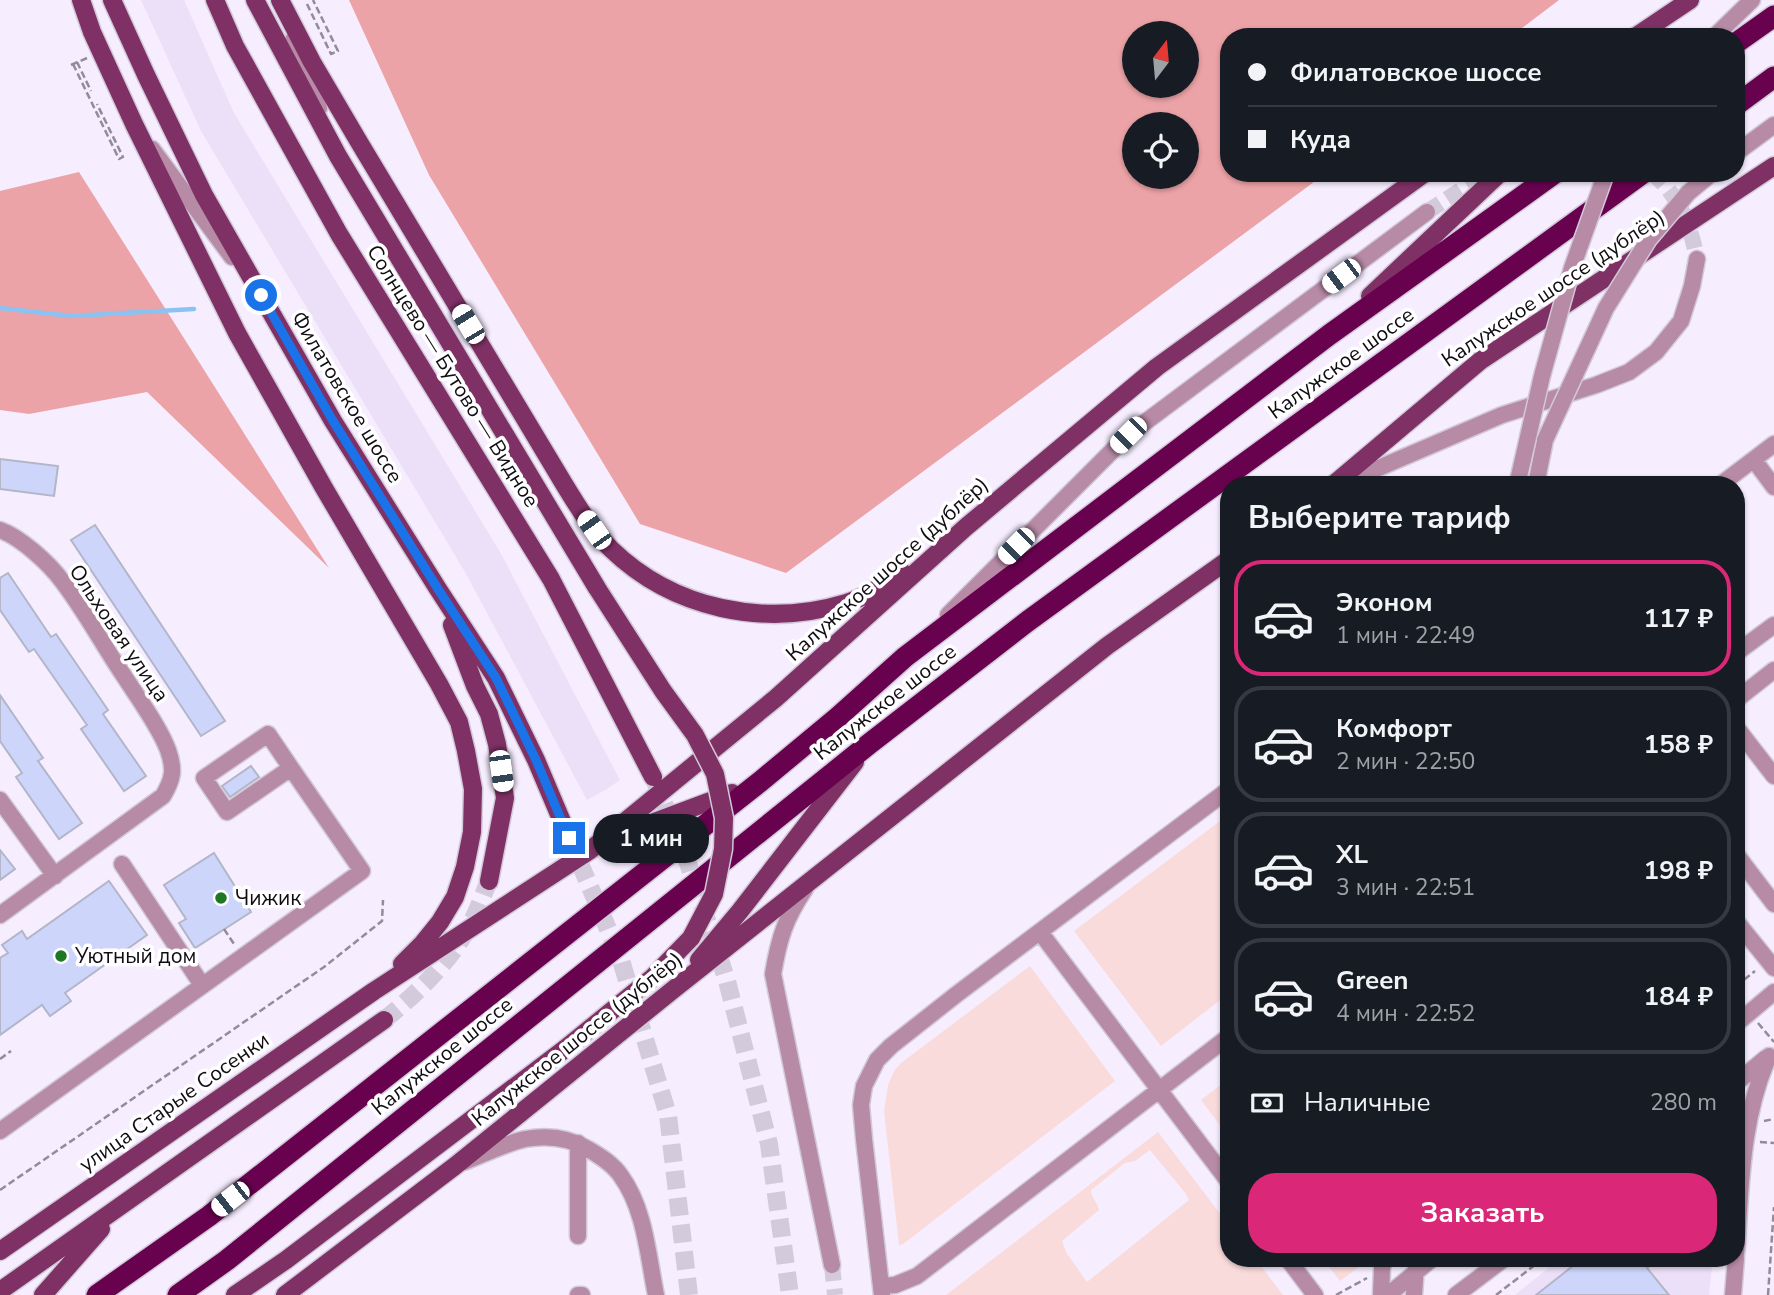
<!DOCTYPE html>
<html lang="ru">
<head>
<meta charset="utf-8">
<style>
  :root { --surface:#171b24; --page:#20242c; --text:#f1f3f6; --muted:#9ea1a6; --line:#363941; --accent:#db2777 }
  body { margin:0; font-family:"Nunito Sans",sans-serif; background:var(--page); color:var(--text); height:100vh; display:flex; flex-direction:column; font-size:26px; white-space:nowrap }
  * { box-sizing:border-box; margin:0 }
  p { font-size:23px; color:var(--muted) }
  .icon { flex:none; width:38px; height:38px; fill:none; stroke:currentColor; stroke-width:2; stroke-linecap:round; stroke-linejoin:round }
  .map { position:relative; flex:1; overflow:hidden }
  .drawer { position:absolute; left:1220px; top:476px; width:525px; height:791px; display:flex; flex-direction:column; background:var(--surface); border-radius:28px; box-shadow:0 2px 5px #0004 }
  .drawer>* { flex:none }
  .guide { position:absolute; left:1220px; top:28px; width:525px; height:154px; border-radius:28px; box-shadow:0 2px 5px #0004; display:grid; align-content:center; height:154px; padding:0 28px; background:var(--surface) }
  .needle { width:46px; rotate:16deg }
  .tools { position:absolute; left:1122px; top:21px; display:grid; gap:14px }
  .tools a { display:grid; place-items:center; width:77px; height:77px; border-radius:50%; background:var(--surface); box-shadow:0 2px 5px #0004; font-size:35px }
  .end { position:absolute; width:32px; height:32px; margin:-16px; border:9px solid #1a73e8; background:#fff; box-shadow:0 0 0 4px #fff }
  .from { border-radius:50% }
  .bubble { position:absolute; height:49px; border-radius:24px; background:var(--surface); box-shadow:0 2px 5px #0004; font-size:23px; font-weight:700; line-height:49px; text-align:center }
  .car { position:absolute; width:21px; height:42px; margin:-21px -10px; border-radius:9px; box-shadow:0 0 5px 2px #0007; background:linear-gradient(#fff 24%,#345 0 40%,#fff 0 76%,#345 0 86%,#fff 0) }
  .guide b { display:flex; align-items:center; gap:24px; height:66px; font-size:26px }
  .guide b+b { border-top:2px solid var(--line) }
  .guide i { width:18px; height:18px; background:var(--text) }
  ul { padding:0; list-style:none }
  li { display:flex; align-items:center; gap:21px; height:116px; margin:0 14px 10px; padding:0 14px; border:4px solid var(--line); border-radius:28px }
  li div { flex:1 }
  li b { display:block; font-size:26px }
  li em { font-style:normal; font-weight:700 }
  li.current { border-color:var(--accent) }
  li>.icon { width:63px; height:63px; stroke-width:1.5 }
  h2 { padding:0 28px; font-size:32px; line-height:84px }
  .pay { display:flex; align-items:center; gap:18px; height:77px; padding:0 28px; font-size:26px }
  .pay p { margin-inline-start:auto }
  .primary-button { display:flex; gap:14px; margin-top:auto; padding:14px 28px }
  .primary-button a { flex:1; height:80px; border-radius:28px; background:var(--accent); color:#fff; font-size:28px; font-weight:700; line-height:80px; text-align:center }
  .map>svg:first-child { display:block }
  .built { fill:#ece0f8 }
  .green { fill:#fadbdc; fill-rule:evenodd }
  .forest { fill:#eca3a7; fill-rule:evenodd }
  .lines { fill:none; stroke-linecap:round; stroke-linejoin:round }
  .stream { stroke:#8ac3f1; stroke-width:4.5 }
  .building { fill:#cdd5fb; stroke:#b2b6c8; stroke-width:2 }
  .minor-tunnel { stroke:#d3cbdb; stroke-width:16; stroke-dasharray:16 8; stroke-linecap:butt }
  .major-tunnel { stroke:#d3cbdb; stroke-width:18; stroke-dasharray:18 9; stroke-linecap:butt }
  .minor-casing { stroke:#d1c9d9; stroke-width:19 }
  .major-casing { stroke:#d1c9d9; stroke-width:21 }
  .highway-casing { stroke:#d1c9d9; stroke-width:24 }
  .path { stroke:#928c98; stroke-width:2.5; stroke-dasharray:7 3.5; stroke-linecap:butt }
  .minor { stroke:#b78aa5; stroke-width:16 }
  .major { stroke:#7f3165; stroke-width:18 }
  .highway { stroke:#68024f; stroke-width:21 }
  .minor-bridge-casing { stroke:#d1c9d9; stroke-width:19; stroke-linecap:butt }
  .major-bridge-casing { stroke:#d1c9d9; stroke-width:21; stroke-linecap:butt }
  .minor-bridge { stroke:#b78aa5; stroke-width:16 }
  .major-bridge { stroke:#7f3165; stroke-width:18 }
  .route { stroke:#1a73e8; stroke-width:9 }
  .poi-dot { fill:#1e7724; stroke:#fff; stroke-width:2.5 }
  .labels { text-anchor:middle; stroke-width:7; stroke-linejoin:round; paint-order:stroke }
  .street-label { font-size:21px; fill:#0f0c12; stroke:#fff }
  .poi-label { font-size:21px; fill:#0f0c12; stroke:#fff; text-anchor:start }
</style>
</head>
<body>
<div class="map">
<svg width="1774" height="1295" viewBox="0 0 1774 1295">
  <rect width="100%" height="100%" fill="#f6edff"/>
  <!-- built -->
  <path class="built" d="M141 0H184L234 113 500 552 620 780 607 789 587 800 465 572 201 131Z
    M1561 1258H1713L1709 1295H1515Z"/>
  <!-- green -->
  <path class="green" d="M1228 815V994L1161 1046 1074 931Z
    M1030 966 1115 1081 903 1244 899 1245 884 1111 888 1085 894 1071 901 1063Z
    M1228 1079V1136L1201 1100Z
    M1158 1132 1228 1224V1258H1255L1283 1295H946ZM1150 1150 1186 1194 1189 1200 1087 1282 1066 1252 1062 1241 1099 1210C1098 1203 1091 1198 1091 1190L1125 1163 1135 1161Z
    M1322 1258H1360L1359 1267 1340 1281Z"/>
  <!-- forest -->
  <path class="forest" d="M349 0H1559L1510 37H1228V173H1326L786 573 640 524 429 175ZM1134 33H1186V86H1134ZM1134 124H1186V177H1134Z
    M79 172 329 568 147 392 29 414 0 410V191Z"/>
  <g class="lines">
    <!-- stream -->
    <path class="stream" d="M0 308 71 316 194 309"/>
  </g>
  <!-- building -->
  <path class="building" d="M0 459 58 466 54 496 0 489Z
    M95 525 225 721 201 736 71 540Z
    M8 573 51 637 56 634 108 710 103 714 146 776 124 791 81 729 87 725 34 649 29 652 0 610V578Z
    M0 695 43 758 38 761 82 823 59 839 16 777 22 773 0 741Z
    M251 766 259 777 230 797 222 786Z
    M0 850 15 869 0 880Z
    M214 853 251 912 195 948 179 923 186 919 164 885Z
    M109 881 147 935 65 993 71 1001 50 1016 42 1005 0 1035V958L8 953 2 945 22 931 27 939Z
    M1583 1258H1660L1647 1268 1669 1295H1536Z"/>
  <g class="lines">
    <!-- minor-tunnel -->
    <path class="minor-tunnel" d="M1652 173C1679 195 1691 227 1697 259
      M1427 212 1487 173
      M832 1265 835 1295"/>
    <!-- major-tunnel -->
    <path class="major-tunnel" d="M654 779 688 863 727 981 769 1144 790 1295
      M569 838 620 957 668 1115 689 1295
      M384 1020C420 991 454 958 474 917 480 905 484 892 489 881"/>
    <defs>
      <path id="minor" d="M1714 37 1752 0
        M293 40 319 108
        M152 149 232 257
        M1736 153 1774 125
        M1754 460 1774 487
        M1339 485 1502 415 1596 385 1629 372 1656 352 1681 321 1692 286 1697 259
        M1517 485 1523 459
        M1536 485 1545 440
        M1720 485 1774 444
        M0 530C20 537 49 563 62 581 85 611 103 645 124 676 138 698 159 726 168 750 175 770 173 779 163 796L0 915
        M948 615 1128 435 1427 212
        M1736 653 1774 625
        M1736 700 1774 670
        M1736 727 1774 776
        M0 800 55 876
        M1736 854 1774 904
        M122 864 202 985
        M805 889C785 919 779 938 773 974L832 1265
        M1736 921 1774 968
        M1040 932 1228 1181
        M1736 1024 1774 992
        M1736 1083 1766 1058
        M0 1131 362 871 291 768 227 812 204 778 268 734 291 768
        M578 1143V1236
        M464 1162C482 1155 507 1143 525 1139 547 1135 568 1137 588 1149 600 1156 613 1164 621 1176 645 1209 648 1256 656 1295
        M1736 1254C1741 1187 1741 1118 1769 1056
        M1287 1258 1315 1295
        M881 1286 895 1285 917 1276 1228 1037
        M578 1295H582
        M882 1295 864 1139 861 1105 864 1086 877 1060 891 1046 957 994 1228 790
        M1381 1295 1382 1269 1384 1258
        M1388 1295 1433 1258
        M1414 1295 1416 1266
        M1456 1295 1505 1258
        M1733 1295 1736 1258"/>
      <path id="major" d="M81 0 92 32 134 124 237 333 324 488 439 684 459 722 466 751 473 789 472 832 465 867 455 897 440 922 423 943 402 964
        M112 0 146 75 204 195 333 421 438 589 496 678 536 760 569 838
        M215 0 235 46 339 234 551 579 653 777
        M255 0 338 156 597 588
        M280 0 312 62 359 142 564 484C578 507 592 530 611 549 673 609 764 628 846 603 866 597 885 585 902 572
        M1635 37 1690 0
        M1370 296 1500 173
        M1333 485 1480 361 1774 166
        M452 625 475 686 489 714 497 744 505 798 489 881
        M611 841 641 827 732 793
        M699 960 740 911 855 762
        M0 1251 374 991 589 851 776 698 966 527 1157 367 1425 173
        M0 1291 384 1020
        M43 1295 101 1229
        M235 1295 286 1260 566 1048
        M285 1295 455 1166 674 989 1107 646 1228 560"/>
      <path id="highway" d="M1736 43 1774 16
        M1736 105 1774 77
        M97 1295 209 1216 761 781 838 717 905 657 1329 335 1555 173
        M178 1295 227 1260 869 744 1028 621 1643 173"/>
    </defs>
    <!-- minor casing -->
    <use href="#minor" class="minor-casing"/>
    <!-- major casing -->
    <use href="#major" class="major-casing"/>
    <!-- highway casing -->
    <use href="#highway" class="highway-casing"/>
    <!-- path -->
    <path class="path" d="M307 4 331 54 338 51 313 0
      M77 62 91 91
      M73 64 119 159 123 157 97 104
      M71 65 87 58
      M224 929 234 944
      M1736 986 1755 971
      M1758 1023 1774 1042
      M0 1059 11 1051
      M1764 1121 1774 1119
      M1760 1142 1774 1143
      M0 1190 324 967 382 921 383 900
      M1336 1295 1367 1278
      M1496 1295 1544 1258
      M1768 1295 1774 1207"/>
    <!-- minor -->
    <use href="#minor" class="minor"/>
    <!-- major -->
    <use href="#major" class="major"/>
    <!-- highway -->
    <use href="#highway" class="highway"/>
    <defs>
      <path id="minor-bridge" d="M1545 440 1606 308 1649 239 1688 193 1712 173
        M1523 459 1542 376 1572 268 1606 173"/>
      <path id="major-bridge" d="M566 1048 652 978 691 938 714 894 723 849 724 818 715 774 695 735 663 691 597 588"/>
    </defs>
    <!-- minor-bridge casing -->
    <use href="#minor-bridge" class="minor-bridge-casing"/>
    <!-- major-bridge casing -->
    <use href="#major-bridge" class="major-bridge-casing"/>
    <!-- minor-bridge -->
    <use href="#minor-bridge" class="minor-bridge"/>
    <!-- major-bridge -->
    <use href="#major-bridge" class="major-bridge"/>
  </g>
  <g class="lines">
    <!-- route -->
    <path class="route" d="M261 295 333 421 438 589 496 678 536 760 569 838"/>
  </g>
  <!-- markers -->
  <g class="poi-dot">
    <circle cx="221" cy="898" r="7"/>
    <circle cx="61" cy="956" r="7"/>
  </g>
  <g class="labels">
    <!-- street labels -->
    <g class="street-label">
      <text transform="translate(1553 288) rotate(-34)" y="7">Калужское шоссе (дублёр)</text>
      <text transform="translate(1341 363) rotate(-36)" y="7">Калужское шоссе</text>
      <text transform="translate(453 376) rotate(58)" y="7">Солнцево — Бутово — Видное</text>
      <text transform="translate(347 397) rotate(59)" y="7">Филатовское шоссе</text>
      <text transform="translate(887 569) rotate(-42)" y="7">Калужское шоссе (дублёр)</text>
      <text transform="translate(119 633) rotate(56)" y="7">Ольховая улица</text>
      <text transform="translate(885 702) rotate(-38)" y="7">Калужское шоссе</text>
      <text transform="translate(577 1039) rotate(-39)" y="7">Калужское шоссе (дублёр)</text>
      <text transform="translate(442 1056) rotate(-39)" y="7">Калужское шоссе</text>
      <text transform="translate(174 1102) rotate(-35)" y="7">улица Старые Сосенки</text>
    </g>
    <!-- poi labels -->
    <g class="poi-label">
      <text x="235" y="905">Чижик</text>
      <text x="75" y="963">Уютный дом</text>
    </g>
  </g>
</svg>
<div class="tools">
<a><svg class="needle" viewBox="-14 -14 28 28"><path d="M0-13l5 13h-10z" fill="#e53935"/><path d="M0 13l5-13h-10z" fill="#9ea1a6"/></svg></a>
<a><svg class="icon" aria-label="locate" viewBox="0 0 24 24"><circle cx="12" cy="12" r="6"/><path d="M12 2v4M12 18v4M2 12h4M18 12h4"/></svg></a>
</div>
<i class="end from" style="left:261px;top:295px"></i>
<i class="end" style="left:569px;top:838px"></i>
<div class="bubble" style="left:593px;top:814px;width:116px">1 мин</div>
<i class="car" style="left:1341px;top:276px;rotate:233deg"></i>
<i class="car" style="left:468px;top:324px;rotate:329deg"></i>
<i class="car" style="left:1128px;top:435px;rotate:225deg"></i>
<i class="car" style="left:594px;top:530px;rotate:325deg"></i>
<i class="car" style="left:1016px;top:546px;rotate:225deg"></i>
<i class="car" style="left:501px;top:771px;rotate:172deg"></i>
<i class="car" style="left:230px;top:1199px;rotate:232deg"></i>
<div class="guide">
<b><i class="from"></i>Филатовское шоссе</b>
<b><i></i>Куда</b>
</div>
<section class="drawer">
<h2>Выберите тариф</h2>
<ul>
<li class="current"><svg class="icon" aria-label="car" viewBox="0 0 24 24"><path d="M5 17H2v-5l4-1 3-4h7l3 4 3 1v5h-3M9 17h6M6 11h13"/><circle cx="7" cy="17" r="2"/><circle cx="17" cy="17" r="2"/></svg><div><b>Эконом</b><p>1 мин · 22:49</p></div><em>117 ₽</em></li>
<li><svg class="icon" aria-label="car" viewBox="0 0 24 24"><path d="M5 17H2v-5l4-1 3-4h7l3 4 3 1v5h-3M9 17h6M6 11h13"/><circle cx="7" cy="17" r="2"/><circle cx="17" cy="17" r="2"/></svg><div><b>Комфорт</b><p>2 мин · 22:50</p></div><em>158 ₽</em></li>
<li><svg class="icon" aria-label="car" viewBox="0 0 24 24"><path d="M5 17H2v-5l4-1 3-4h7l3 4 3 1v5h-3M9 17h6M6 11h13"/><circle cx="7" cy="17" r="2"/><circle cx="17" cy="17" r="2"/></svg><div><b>XL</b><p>3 мин · 22:51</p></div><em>198 ₽</em></li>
<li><svg class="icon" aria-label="car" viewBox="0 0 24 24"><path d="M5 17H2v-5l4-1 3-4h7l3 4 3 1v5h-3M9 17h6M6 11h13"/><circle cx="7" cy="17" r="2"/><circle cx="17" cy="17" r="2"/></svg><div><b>Green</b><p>4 мин · 22:52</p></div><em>184 ₽</em></li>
</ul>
<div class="pay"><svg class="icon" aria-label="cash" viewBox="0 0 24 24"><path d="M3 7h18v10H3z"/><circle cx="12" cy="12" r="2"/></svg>Наличные<p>280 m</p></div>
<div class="primary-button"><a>Заказать</a></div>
</section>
</div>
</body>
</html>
